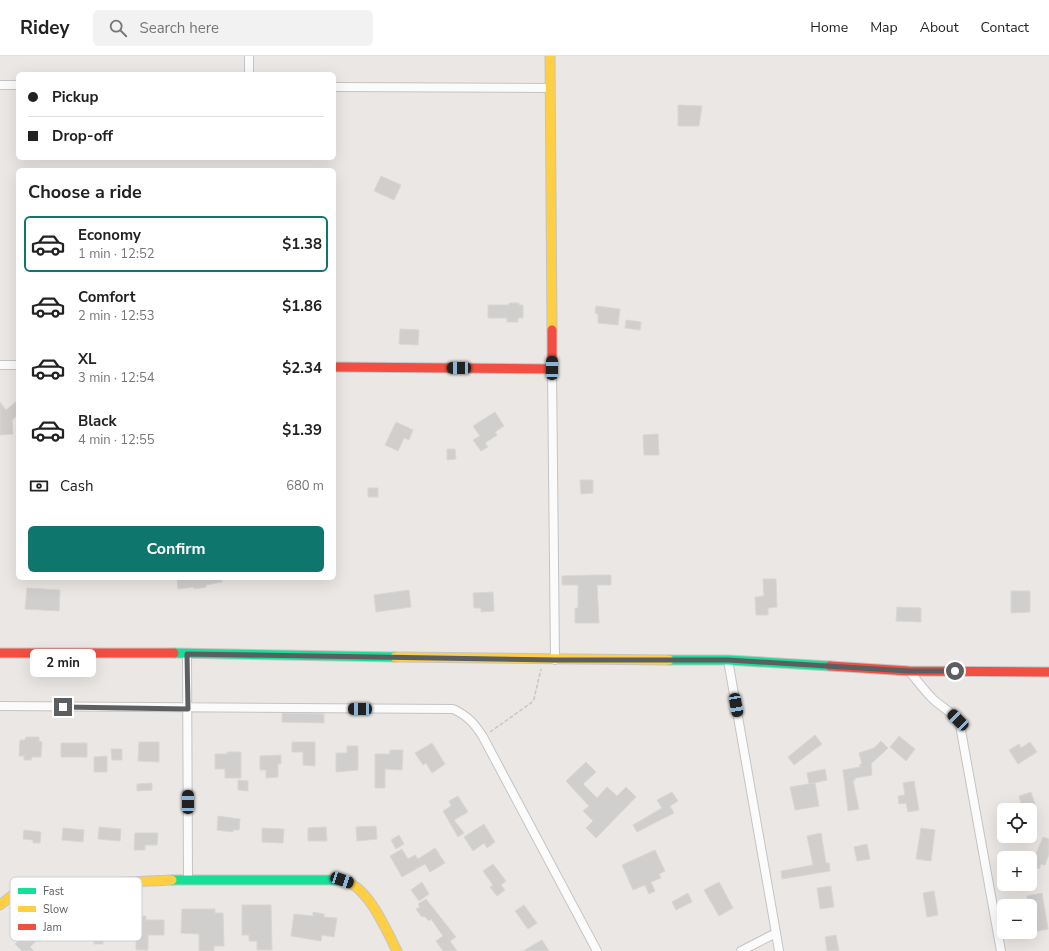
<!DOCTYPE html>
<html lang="en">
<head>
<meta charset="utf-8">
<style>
  :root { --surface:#fff; --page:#f2f2f2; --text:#222; --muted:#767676; --line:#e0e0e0; --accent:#0f766e }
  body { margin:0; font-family:"Nunito Sans",sans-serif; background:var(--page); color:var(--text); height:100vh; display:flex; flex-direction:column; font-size:15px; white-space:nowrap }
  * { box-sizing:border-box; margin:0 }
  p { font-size:13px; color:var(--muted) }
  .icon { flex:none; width:22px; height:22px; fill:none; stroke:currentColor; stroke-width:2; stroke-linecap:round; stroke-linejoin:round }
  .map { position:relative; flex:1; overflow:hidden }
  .panel { position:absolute; left:16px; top:112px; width:320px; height:412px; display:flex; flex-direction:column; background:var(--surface); border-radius:6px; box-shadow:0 4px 16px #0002 }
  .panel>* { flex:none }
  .guide { position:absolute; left:16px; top:16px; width:320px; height:88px; border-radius:6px; box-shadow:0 4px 16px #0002; display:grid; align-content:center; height:88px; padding:0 12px; background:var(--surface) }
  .tools { position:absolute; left:997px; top:747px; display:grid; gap:8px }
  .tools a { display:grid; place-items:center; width:40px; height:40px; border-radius:6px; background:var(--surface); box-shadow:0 4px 16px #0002; font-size:20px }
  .end { position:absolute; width:18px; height:18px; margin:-9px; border:5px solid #5b5f61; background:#fff; box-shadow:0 0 0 2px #fff }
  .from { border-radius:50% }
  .bubble { position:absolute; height:28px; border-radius:6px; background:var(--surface); box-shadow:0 4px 16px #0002; font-size:13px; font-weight:700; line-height:28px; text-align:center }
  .car { position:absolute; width:12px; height:24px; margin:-12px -6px; border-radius:5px; box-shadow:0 0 3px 1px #0007; background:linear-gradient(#222 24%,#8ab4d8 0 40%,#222 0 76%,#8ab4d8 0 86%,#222 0) }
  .guide b { display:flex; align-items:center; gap:14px; height:38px; font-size:15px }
  .guide b+b { border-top:1px solid var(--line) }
  .guide i { width:10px; height:10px; background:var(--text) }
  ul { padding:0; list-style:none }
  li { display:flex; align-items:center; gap:12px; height:56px; margin:0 8px 6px; padding:0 4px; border:2px solid transparent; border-radius:6px }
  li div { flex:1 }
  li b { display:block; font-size:15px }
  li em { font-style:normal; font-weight:700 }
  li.active { border-color:var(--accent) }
  li>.icon { width:36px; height:36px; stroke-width:1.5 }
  h2 { padding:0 12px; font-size:18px; line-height:48px }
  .pay { display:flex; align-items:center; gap:10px; height:44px; padding:0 12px; font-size:15px }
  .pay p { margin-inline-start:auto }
  .primary-button { display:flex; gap:8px; margin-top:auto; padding:8px 12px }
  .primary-button a { flex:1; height:46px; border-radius:6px; background:var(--accent); color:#fff; font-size:16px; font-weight:700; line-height:46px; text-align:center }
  header { display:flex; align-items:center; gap:24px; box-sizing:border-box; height:56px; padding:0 20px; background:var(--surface); border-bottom:1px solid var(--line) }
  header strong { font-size:19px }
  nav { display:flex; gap:22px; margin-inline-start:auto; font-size:14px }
  .search { width:280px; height:36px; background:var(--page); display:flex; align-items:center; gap:10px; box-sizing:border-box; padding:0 14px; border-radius:6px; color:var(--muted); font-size:15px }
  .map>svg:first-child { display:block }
  .building { fill:#d1cfcd; stroke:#d9d6d4 }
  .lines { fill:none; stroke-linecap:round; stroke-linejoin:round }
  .street-casing { stroke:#c4c4c4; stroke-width:10 }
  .fast-casing { stroke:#c4c4c4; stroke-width:11 }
  .slow-casing { stroke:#c4c4c4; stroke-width:11 }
  .jam-casing { stroke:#c4c4c4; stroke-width:11 }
  .path { stroke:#c4c9c4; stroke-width:1.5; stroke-dasharray:4 2; stroke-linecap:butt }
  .street { stroke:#fcfbfb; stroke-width:8 }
  .fast { stroke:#16e098; stroke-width:9 }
  .slow { stroke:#ffcf43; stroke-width:9 }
  .jam { stroke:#f24e42; stroke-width:9 }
  .route { stroke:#5b5f61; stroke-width:5 }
  .key { fill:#fff; stroke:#cecfd0; stroke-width:1 }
  .key-label { font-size:11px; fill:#5b5f61 }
</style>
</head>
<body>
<header>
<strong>Ridey</strong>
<div class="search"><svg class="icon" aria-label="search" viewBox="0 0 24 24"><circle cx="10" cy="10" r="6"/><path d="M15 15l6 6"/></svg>Search here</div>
<nav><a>Home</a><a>Map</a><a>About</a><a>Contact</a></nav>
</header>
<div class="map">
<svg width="1049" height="895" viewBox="0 0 1049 895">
  <rect width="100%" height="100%" fill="#eae7e4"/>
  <!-- building -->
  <path class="building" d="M678 49 702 50 699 70H678Z
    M381 120 401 129 394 144 374 135Z
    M509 247H519V249H523V262H518V266H507V262H488V249H509Z
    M596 250 620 253 618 269 598 267V258L595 257Z
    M626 264 641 266 640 274 625 272Z
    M400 273 419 274 418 289 399 288Z
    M18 344V359L12 364 13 378 0 379V346L6 354Z
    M495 356 504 370 495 376 497 379 485 387 488 391 481 395 473 384 480 380 473 370Z
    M396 366 413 374 409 384 404 382 398 395 385 389Z
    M658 378 659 399H644L643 379Z
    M447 393H455L456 403 447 404Z
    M580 424H593V437L581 438Z
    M368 432H378V441H368Z
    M594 519H611V529H597L599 567H575V552H578V529H562V520Z
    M177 522H222V526L206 529V531L194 533V531L178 533Z
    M763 523H776L777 551 768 552V559H756L755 541 764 540Z
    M27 532 60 534 59 555 25 553Z
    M409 534 411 551 376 556 374 539Z
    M1011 535H1030V556L1011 557Z
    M493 536 494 555 481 556V552H474L473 537Z
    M897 551 921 552V566L896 565Z
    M282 657 324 658V667L282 666Z
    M815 679 822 688 794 709 788 701Z
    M899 680 915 693 906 705 890 691Z
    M26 681H39V685L42 686 41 701H32L31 704H24V700H19L20 684H25Z
    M881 685 888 692 871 708 872 719 855 722V724L853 725 859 753 848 755 843 714 860 711V708H862L859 697 874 692Z
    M139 686H159V706L138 705Z
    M292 686H315V710L303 709V696H292Z
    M1030 686 1037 696 1018 708 1009 694 1019 688 1021 692Z
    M61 687H87V701H61Z
    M432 687 445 708 432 717 426 707 423 709 415 697Z
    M347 690H358V714L336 716V697H347Z
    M111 693H122V704H112Z
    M390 694H403L402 714 385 713V732H375V698H390Z
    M227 696H241V722H225V713H215V698H228Z
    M281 699V708H278V721L266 722V714H260V700Z
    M107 700V716H94V701Z
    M586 706 596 716 583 728 597 742 607 731 617 740 626 731 636 741 596 782 586 772 593 765 583 755 589 750 566 725Z
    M825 713 827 724 809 728 807 717Z
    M238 724 248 725V735L238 734Z
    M914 725 919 754 908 756 906 747 899 748 898 740 905 739 903 727Z
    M152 727V734L137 735V728Z
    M815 727 819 750 795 754 790 731Z
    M672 736 678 745 670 750 674 757 637 776 633 769 662 752 657 744Z
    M1031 736 1037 754H1023L1019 740Z
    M458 740 468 756 454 764 464 777 458 781 443 755 451 750 449 745Z
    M218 760 240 763 239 774H233V776L217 774Z
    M484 768 495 786 487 792 484 787 473 795 464 781Z
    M376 770 377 783 357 785 356 771Z
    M99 771 121 773 120 785 98 783Z
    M326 771 327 785H308V772Z
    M63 772 84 774 83 786 62 784Z
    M262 772 284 773 283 787 262 786Z
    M921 772 935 774 931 805 916 803Z
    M24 774 41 776 40 787H33V784L23 783Z
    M135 777H158L157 789H145V794H134Z
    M821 777 826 807H829L830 815 782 823 781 815 813 809 807 780Z
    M399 779 404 788 396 793 391 784Z
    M1043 781 1049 783V798L1045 809 1041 808 1039 813 1031 810Z
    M867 788 870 803 857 805 854 791Z
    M435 792 445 807 430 816 425 808 402 821 390 800 402 793 408 803 415 799 418 803Z
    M655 794 665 815 659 818 661 822 651 826 655 835 649 838 645 829 633 834 622 809Z
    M493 808 506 825 501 829 505 834 497 840 490 831 493 829 483 815Z
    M422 826 429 838 419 845 411 834Z
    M719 826 733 852 719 860 704 834Z
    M831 830 834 851 820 853 817 832Z
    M934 835 938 859 927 861 923 837Z
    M688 837 692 846 676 854 672 846Z
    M1042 837 1048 873 1033 876 1027 840Z
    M426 843 456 881 450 885 457 895H443L436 885 443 880 431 863 429 865 424 860 422 861 416 853 420 851 418 848Z
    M242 849H271L272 894H257V885H249V879H242Z
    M524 849 537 867 528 873 515 855Z
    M105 852V864H113V875H107V884H103V888H94V875H82V873H75L74 859H93V853Z
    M182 853H215V857H223L224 890H214V895H199V878L181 877Z
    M313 856 324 858V861L337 862 334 881 322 879 321 885 291 880 294 858 313 860Z
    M133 860H146V864H164V879H148V894H136V879H133Z
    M20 869 30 879 34 875 40 881 30 891 34 895H22L15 888 20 883 13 876Z
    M836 879 839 895H827L825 881Z
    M542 884 549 895H523Z"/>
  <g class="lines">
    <defs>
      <path id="street" d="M249 0V18
        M0 29H18
        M334 31 549 32
        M0 309H18
        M552 313 555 604
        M187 597 188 823
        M728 604 776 877 741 895
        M909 615C916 623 923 633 931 641 940 651 954 656 960 669L1001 895
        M0 650 453 653C468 660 475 668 483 681L597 895
        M776 877 779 895"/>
      <path id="fast" d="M174 597 395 601
        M669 604H728L830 610
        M172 824H338"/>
      <path id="slow" d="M550 0 552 274
        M395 601 669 604
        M338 824C366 824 386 874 397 895
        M0 849 14 838 42 830 172 824"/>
      <path id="jam" d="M334 311 552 313V274
        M0 597H174
        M830 610 909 615 1049 616"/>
    </defs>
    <!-- street casing -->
    <use href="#street" class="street-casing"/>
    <!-- fast casing -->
    <use href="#fast" class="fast-casing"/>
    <!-- slow casing -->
    <use href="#slow" class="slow-casing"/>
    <!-- jam casing -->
    <use href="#jam" class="jam-casing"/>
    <!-- path -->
    <path class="path" d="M490 676 531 647 534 643 541 613"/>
    <!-- street -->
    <use href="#street" class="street"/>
    <!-- fast -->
    <use href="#fast" class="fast"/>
    <!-- slow -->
    <use href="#slow" class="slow"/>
    <!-- jam -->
    <use href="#jam" class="jam"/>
  </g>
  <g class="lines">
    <!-- route -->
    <path class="route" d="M63 651 188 653 187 598 555 604H728L909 615H955"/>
  </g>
  <!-- legend -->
  <rect x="10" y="821" width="132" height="64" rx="6" class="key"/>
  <rect x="18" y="832" width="18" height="6" fill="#16e098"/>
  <rect x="18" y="850" width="18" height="6" fill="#ffcf43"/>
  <rect x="18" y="868" width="18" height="6" fill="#f24e42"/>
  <g class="key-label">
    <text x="43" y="839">Fast</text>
    <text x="43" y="857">Slow</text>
    <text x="43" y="875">Jam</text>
  </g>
</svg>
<div class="tools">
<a><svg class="icon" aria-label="locate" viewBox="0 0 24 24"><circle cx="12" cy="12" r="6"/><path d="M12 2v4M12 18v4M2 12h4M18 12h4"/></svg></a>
<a>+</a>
<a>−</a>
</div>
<i class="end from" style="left:955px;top:615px"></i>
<i class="end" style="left:63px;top:651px"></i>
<div class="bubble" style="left:30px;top:593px;width:66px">2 min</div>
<i class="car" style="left:459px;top:312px;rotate:270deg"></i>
<i class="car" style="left:552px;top:312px;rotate:0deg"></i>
<i class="car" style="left:736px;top:649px;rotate:170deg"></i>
<i class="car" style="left:360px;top:653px;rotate:270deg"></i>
<i class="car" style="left:958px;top:664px;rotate:315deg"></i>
<i class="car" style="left:188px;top:746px;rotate:0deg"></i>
<i class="car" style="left:342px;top:824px;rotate:109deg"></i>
<div class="guide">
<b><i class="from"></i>Pickup</b>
<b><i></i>Drop-off</b>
</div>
<section class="panel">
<h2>Choose a ride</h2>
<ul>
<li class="active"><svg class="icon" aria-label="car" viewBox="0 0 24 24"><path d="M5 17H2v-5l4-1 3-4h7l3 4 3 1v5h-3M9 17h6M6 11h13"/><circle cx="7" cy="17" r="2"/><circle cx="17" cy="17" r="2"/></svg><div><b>Economy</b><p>1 min · 12:52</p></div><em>$1.38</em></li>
<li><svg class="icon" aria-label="car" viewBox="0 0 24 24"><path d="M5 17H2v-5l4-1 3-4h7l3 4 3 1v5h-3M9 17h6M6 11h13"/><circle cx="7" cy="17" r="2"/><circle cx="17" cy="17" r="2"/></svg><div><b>Comfort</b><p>2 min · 12:53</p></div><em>$1.86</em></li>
<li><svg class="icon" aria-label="car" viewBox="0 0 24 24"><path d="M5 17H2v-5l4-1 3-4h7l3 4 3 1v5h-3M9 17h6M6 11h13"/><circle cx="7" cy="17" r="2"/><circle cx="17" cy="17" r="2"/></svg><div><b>XL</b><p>3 min · 12:54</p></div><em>$2.34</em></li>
<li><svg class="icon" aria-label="car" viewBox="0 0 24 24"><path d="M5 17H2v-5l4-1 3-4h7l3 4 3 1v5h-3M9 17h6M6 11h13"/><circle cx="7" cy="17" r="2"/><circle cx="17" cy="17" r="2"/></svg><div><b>Black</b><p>4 min · 12:55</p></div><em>$1.39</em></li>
</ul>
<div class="pay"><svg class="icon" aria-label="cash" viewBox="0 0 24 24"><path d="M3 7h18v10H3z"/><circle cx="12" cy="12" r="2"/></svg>Cash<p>680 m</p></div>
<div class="primary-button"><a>Confirm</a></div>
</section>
</div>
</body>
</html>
